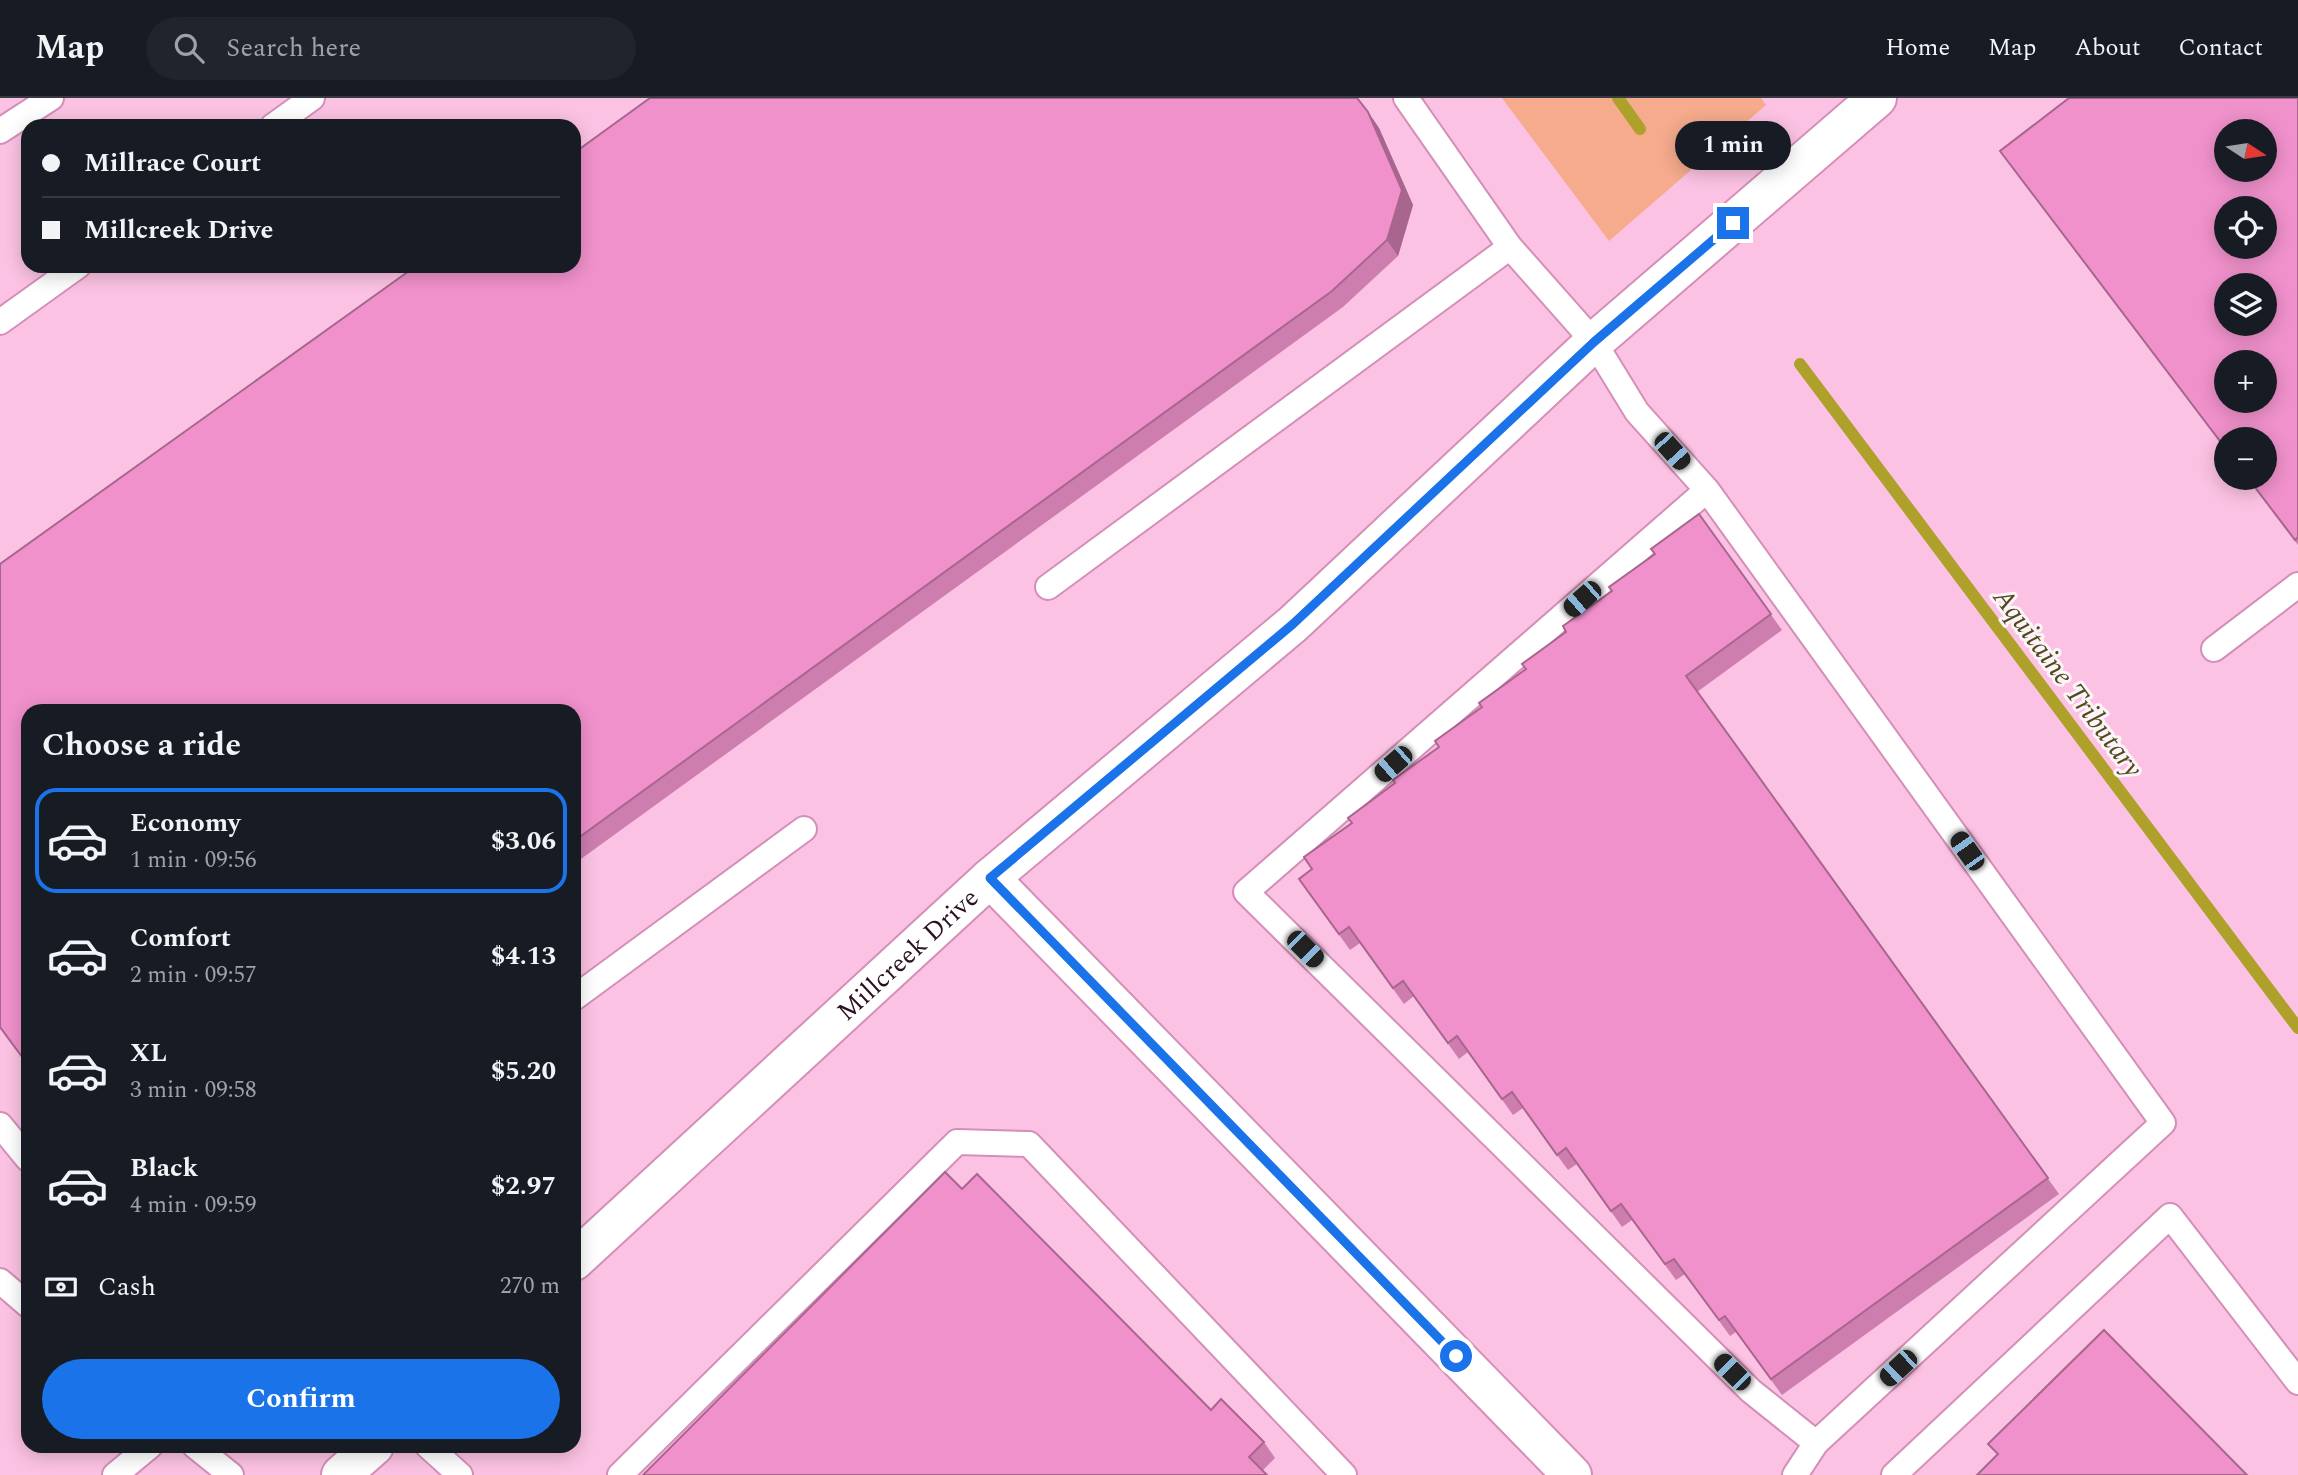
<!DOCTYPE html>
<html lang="en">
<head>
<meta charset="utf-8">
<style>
  :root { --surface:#171b24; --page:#20242c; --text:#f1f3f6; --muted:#9ea1a6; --line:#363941; --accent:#1a73e8 }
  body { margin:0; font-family:Spectral,serif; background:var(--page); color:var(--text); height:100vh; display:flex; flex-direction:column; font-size:26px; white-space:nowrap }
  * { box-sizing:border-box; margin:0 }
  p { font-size:23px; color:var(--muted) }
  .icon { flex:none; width:38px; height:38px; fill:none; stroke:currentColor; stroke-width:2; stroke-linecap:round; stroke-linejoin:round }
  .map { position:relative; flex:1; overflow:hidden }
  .panel { position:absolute; left:21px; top:606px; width:560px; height:749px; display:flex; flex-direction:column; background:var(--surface); border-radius:21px; box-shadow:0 4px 18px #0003 }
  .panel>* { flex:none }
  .hud { position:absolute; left:21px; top:21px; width:560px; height:154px; border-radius:21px; box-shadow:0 4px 18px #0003; display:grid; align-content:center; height:154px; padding:0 21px; background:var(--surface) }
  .needle { width:46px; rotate:102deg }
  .fabs { position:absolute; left:2214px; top:21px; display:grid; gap:14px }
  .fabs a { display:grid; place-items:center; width:63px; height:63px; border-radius:50%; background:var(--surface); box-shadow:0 4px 18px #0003; font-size:35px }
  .end { position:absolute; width:32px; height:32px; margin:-16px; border:9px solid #1a73e8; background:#fff; box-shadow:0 0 0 4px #fff }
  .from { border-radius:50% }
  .bubble { position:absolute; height:49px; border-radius:24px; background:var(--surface); box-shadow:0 4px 18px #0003; font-size:23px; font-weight:700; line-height:49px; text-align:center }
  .car { position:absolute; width:21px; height:42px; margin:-21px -10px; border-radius:9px; box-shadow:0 0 5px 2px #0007; background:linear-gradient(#222 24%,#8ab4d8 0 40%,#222 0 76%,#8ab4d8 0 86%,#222 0) }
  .hud b { display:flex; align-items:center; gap:24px; height:66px; font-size:26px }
  .hud b+b { border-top:2px solid var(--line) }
  .hud i { width:18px; height:18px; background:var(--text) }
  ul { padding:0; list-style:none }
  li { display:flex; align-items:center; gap:21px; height:105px; margin:0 14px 10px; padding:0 7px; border:4px solid transparent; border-radius:21px }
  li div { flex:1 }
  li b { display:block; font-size:26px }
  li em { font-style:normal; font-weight:700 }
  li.active { border-color:var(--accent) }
  li>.icon { width:63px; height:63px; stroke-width:1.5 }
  h2 { padding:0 21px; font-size:32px; line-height:84px }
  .pay { display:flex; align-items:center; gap:18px; height:77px; padding:0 21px; font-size:26px }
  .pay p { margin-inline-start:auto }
  .cta { display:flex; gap:14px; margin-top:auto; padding:14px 21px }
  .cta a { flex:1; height:80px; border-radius:42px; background:var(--accent); color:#fff; font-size:28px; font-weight:700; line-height:80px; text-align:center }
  header { display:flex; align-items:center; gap:42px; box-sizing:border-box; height:98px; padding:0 35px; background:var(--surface); border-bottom:2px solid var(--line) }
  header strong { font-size:33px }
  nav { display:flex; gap:38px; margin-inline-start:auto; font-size:24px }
  .search { width:490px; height:63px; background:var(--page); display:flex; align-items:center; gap:18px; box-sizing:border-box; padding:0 24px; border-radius:38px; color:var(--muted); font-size:26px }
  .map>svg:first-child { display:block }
  .green { fill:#f5ab8c }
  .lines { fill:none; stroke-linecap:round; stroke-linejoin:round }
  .stream { stroke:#ada12b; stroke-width:12 }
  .service-casing { stroke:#d48fb8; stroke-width:28 }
  .minor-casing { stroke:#d48fb8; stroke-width:42 }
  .tertiary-casing { stroke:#d48fb8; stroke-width:42 }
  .service { stroke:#fff; stroke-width:24 }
  .minor { stroke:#fff; stroke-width:38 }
  .tertiary { stroke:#fff; stroke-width:38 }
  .wall { fill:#ce7daf }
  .shaded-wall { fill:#a8668e }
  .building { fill:#f091cb; stroke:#a8668e; stroke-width:2; fill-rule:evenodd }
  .route { stroke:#1a73e8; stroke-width:9 }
  .labels { text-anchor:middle; stroke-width:6; stroke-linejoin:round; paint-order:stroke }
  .street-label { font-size:26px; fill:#2a1020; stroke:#fcf4f9 }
  .water-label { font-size:28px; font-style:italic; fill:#4f4a1c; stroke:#fcf4f9 }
</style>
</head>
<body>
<header>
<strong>Map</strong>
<div class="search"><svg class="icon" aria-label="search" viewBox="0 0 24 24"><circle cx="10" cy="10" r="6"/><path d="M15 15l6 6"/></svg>Search here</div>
<nav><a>Home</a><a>Map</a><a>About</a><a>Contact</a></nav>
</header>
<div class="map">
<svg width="2298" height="1377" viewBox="0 0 2298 1377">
  <rect width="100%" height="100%" fill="#fcc2e3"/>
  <!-- green -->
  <path class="green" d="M1502 0H1761L1766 7 1609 143Z"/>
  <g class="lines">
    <!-- stream -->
    <path class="stream" d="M1618 0 1640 31
      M1800 266 2298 930"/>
    <defs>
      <path id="service" d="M1406 0 1510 149 1594 244 1637 314 1707 392 2163 1025 1816 1345 1795 1377
        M273 28 312 0
        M0 33 51 0
        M0 224 78 168
        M1707 392 1246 794 1751 1293 1816 1345
        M1048 489 1510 149
        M2214 551 2298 487
        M574 900 804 731
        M0 1027 28 1061
        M0 1183 28 1207
        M195 1348 231 1377
        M428 1348 460 1377
        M115 1377 150 1348
        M620 1377 957 1044 1029 1046 1344 1377
        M1894 1377 2170 1118 2298 1284"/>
      <path id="minor" d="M990 780 1572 1377"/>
      <g id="tertiary">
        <path id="s1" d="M574 1163 990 780 1293 526 1594 244 1877 0"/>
        <path d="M341 1377 374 1348"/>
      </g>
    </defs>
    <!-- service casing -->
    <use href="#service" class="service-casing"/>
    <!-- minor casing -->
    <use href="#minor" class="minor-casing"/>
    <!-- tertiary casing -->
    <use href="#tertiary" class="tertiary-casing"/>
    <!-- service -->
    <use href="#service" class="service"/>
    <!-- minor -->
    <use href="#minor" class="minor"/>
    <!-- tertiary -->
    <use href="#tertiary" class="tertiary"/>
  </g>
  <!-- wall -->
  <path class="wall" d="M2298 0V447L2247 380H2264L2226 341V352L2000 53Z
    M1368 14 1379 30 1413 107 1398 158 1343 209 574 766V612Z
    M1699 416 1782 532 1697 594 2059 1096 1782 1297 1736 1234 1730 1238 1685 1176 1676 1182 1632 1122 1622 1129 1577 1066 1568 1072 1523 1010 1513 1017 1468 954 1459 961 1414 898 1404 906 1360 845 1350 852 1299 781 1312 771 1352 725 1395 685 1439 649Z
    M962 1091 1211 1312 1264 1344 1275 1360 1262 1373Z"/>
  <!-- shaded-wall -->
  <path class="shaded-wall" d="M1368 14 1379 30 1413 107 1398 158 1387 142Z"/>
  <!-- building -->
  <path class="building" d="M650 0H1357L1368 14 1402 92 1387 142 1332 193 574 743V612H28V967L0 929V466L416 168H574V55Z
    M2069 0H2298V439L2295 442 2248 380H2264V341H2226V351L2000 53ZM2226 33H2264V72H2226ZM2226 110H2264V149H2226ZM2226 187H2264V226H2226ZM2226 264H2264V303H2226Z
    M1699 416 1771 516 1686 578 2048 1080 1771 1281 1725 1218 1719 1222 1674 1161 1665 1166 1621 1106 1611 1113 1566 1050 1557 1057 1512 994 1502 1001 1457 938 1448 945 1403 883 1393 890 1349 829 1339 836 1299 781 1312 771 1304 759 1352 725 1348 720 1395 685 1393 682 1439 649 1435 643 1482 609 1479 605 1526 571 1522 566 1566 534 1563 528 1612 493 1609 489 1655 456 1651 451Z
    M945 1074 962 1091 977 1076 1211 1312 1221 1301 1264 1344 1249 1359 1267 1377H643Z
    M2104 1232 2247 1377H1977L1998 1356 1988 1346Z"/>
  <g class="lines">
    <!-- route -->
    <path class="route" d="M1456 1258 990 780 1293 526 1594 244 1733 125"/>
  </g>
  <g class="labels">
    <!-- street labels -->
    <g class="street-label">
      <text dy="9" stroke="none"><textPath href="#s1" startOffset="453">Millcreek Drive</textPath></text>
    </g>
    <!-- water labels -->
    <g class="water-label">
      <text transform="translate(2069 584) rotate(53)" y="10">Aquitaine Tributary</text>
    </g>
  </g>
</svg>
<div class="fabs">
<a><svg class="needle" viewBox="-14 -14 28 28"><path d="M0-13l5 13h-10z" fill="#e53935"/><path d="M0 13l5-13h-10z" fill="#9ea1a6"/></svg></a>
<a><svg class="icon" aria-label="locate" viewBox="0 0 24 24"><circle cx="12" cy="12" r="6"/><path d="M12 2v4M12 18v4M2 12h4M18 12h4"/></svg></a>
<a><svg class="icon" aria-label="layers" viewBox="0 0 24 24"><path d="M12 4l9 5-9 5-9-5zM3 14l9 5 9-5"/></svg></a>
<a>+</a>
<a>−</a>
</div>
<i class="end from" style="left:1456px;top:1258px"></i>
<i class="end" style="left:1733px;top:125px"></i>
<div class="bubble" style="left:1675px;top:23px;width:116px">1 min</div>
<i class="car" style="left:1672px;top:353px;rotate:138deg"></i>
<i class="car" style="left:1582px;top:501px;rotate:229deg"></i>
<i class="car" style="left:1393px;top:666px;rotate:229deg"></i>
<i class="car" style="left:1967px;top:753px;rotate:325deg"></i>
<i class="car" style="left:1305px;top:851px;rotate:135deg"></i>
<i class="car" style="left:1898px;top:1270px;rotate:227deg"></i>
<i class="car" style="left:1732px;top:1274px;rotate:315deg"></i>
<div class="hud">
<b><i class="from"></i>Millrace Court</b>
<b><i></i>Millcreek Drive</b>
</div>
<section class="panel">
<h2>Choose a ride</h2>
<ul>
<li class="active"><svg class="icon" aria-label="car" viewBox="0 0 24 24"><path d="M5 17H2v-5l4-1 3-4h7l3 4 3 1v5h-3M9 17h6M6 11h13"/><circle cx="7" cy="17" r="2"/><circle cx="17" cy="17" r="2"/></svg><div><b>Economy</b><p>1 min · 09:56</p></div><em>$3.06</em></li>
<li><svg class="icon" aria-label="car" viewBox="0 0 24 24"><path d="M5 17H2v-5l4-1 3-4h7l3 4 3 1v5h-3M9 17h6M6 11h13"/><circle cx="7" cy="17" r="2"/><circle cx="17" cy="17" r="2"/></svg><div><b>Comfort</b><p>2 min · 09:57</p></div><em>$4.13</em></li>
<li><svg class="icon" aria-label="car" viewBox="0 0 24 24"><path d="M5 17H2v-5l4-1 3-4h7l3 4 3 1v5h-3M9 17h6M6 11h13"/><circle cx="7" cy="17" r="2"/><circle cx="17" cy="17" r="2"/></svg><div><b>XL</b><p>3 min · 09:58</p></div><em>$5.20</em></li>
<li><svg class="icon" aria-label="car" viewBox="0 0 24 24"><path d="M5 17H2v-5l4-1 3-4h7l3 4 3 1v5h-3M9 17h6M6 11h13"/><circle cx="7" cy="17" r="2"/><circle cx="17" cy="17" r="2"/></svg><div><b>Black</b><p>4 min · 09:59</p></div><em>$2.97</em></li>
</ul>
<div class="pay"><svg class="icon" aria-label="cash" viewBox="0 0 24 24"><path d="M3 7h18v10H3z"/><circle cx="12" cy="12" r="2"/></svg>Cash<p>270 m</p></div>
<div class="cta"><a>Confirm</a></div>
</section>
</div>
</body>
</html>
